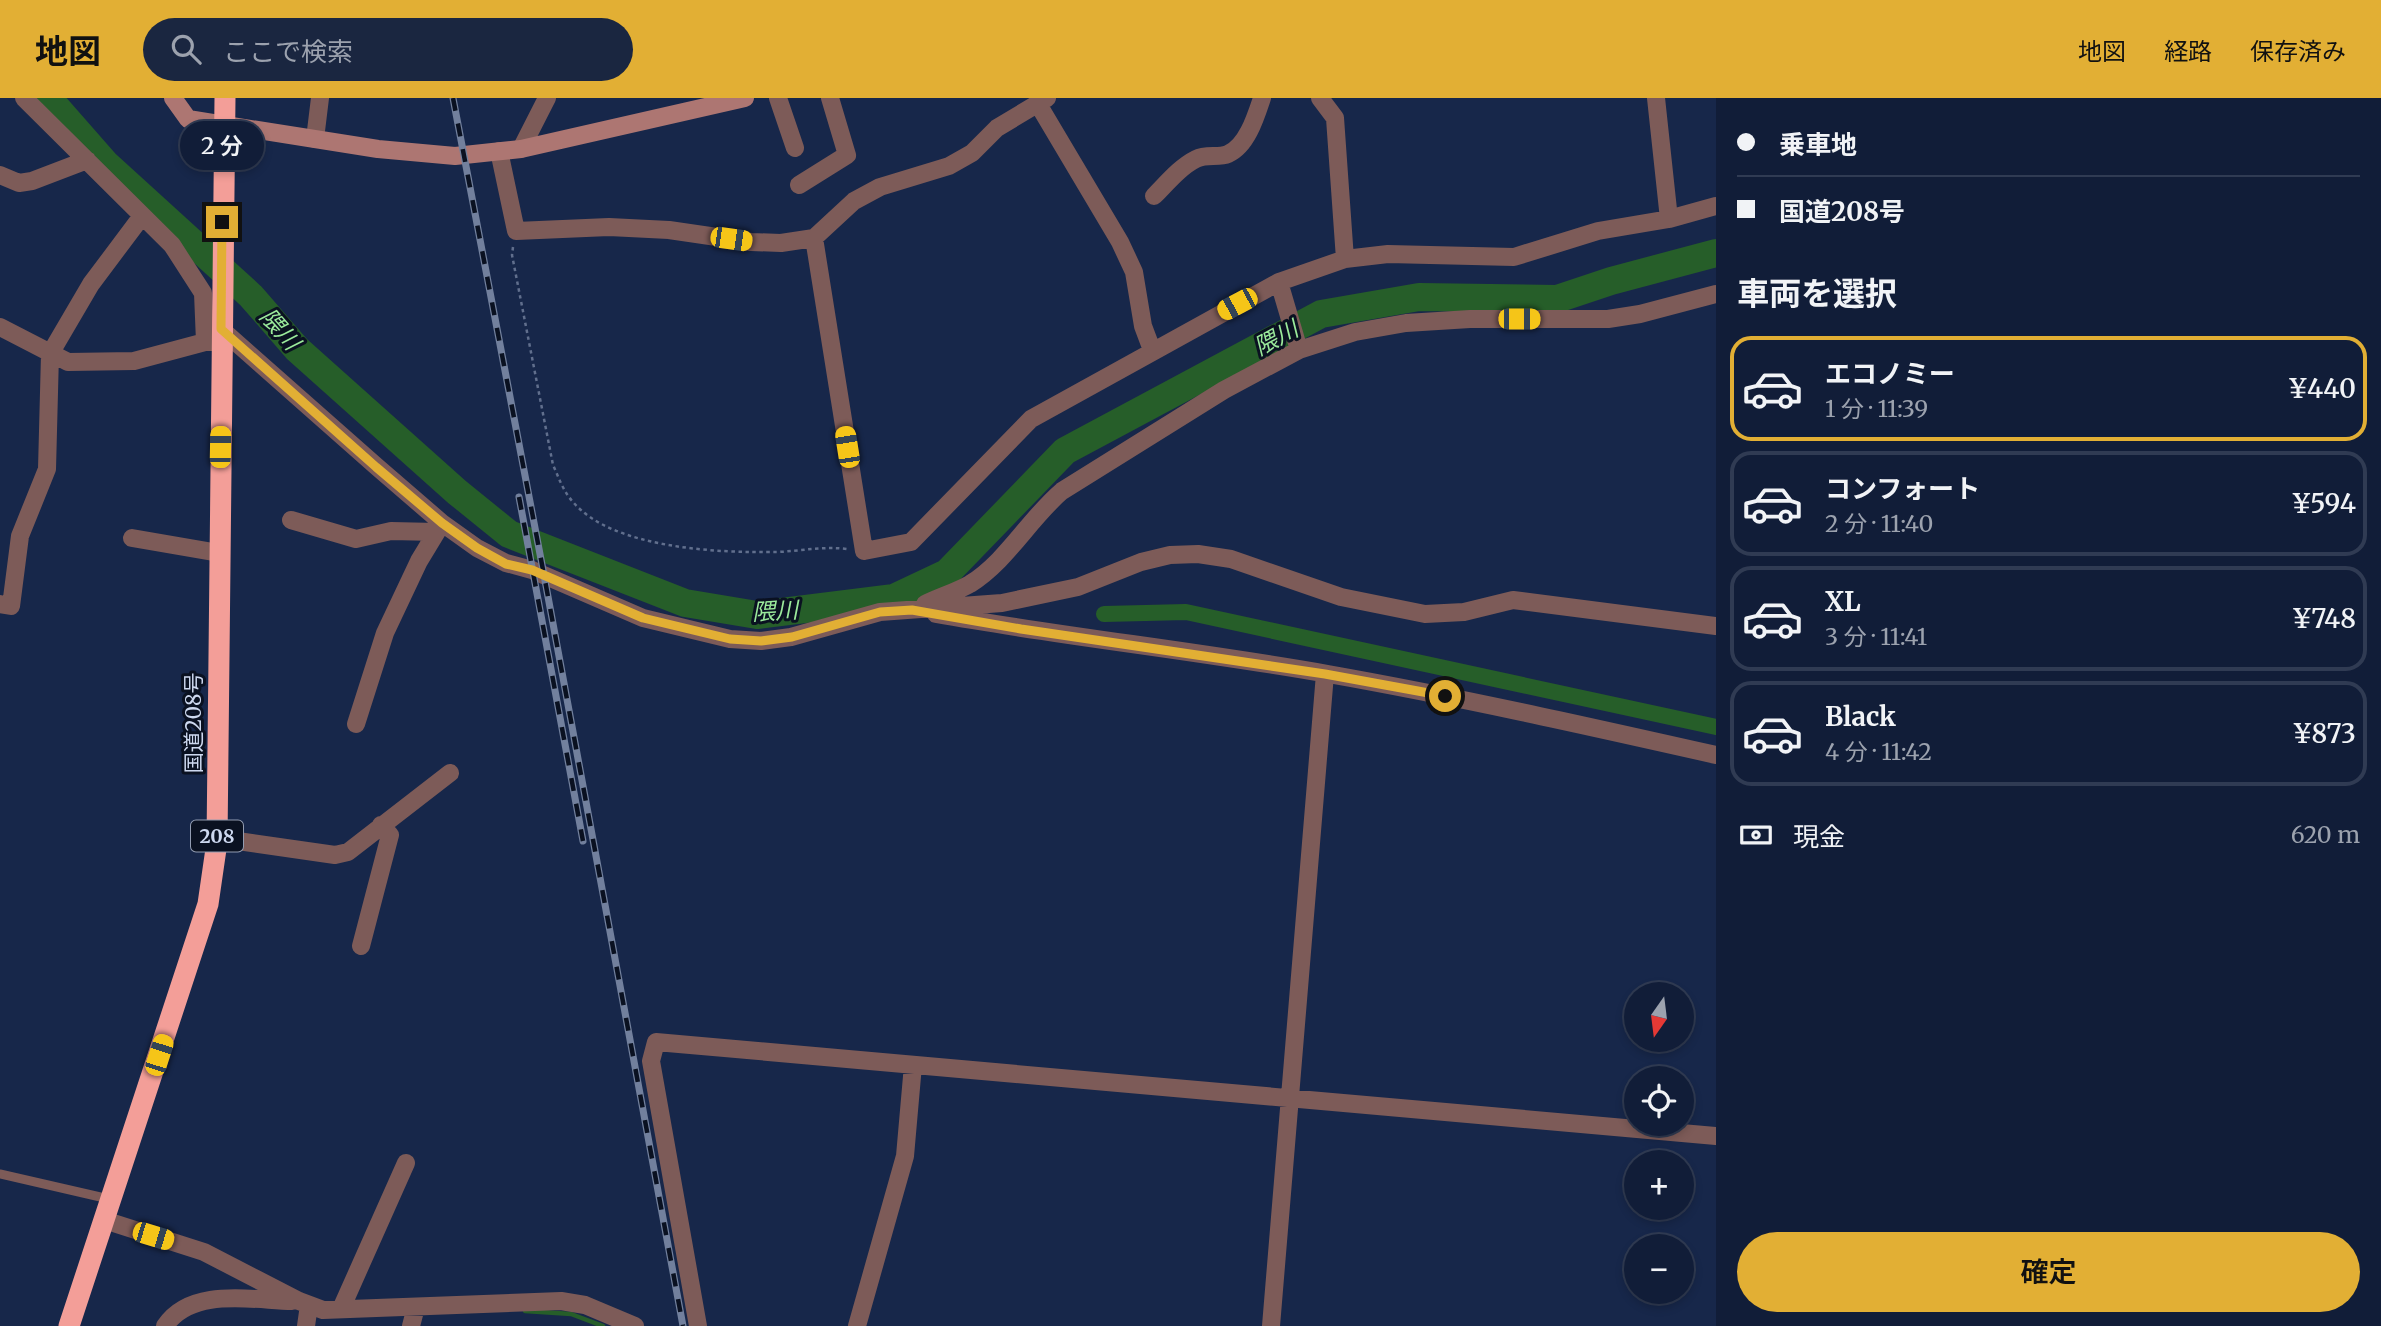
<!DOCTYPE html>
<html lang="ja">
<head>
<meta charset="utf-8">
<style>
  :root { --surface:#111d38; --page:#1a2640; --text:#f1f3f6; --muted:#9ca2ae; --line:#303b53; --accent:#e2af34 }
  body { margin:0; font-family:Merriweather,"Noto Sans JP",serif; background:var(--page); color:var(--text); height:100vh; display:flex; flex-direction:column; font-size:26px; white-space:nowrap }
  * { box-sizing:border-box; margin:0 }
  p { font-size:23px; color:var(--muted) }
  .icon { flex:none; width:38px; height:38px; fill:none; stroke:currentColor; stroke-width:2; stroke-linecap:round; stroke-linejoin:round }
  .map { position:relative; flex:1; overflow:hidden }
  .side { display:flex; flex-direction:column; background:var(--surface); width:665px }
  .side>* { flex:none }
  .top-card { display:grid; align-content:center; height:154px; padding:0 21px; background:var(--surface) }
  .needle { width:46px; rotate:194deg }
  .buttons { position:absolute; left:1624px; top:884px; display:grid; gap:14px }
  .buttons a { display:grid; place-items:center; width:70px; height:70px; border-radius:50%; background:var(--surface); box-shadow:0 4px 10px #0003,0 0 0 2px var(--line); font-size:35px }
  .end { position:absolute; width:32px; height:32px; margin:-16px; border:9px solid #e2af34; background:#111; box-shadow:0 0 0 4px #111 }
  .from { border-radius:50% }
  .bubble { position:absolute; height:49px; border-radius:24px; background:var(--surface); box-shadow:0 4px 10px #0003,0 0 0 2px var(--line); font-size:23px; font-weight:600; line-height:49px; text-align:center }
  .car { position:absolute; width:21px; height:42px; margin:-21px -10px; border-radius:9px; box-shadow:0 0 5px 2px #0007; background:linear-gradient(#f5c518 24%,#345 0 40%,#f5c518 0 76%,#345 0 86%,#f5c518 0) }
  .top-card b { display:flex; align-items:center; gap:24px; height:66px; font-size:26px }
  .top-card b+b { border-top:2px solid var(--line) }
  .top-card i { width:18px; height:18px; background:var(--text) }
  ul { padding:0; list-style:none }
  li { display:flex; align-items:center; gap:21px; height:105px; margin:0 14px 10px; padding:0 7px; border:4px solid var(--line); border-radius:21px }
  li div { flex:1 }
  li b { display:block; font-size:26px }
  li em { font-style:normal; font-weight:600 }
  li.on { border-color:var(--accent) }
  li>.icon { width:63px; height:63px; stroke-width:1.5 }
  h2 { padding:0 21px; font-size:32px; line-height:84px }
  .pay { display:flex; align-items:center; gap:18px; height:77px; padding:0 21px; font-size:26px }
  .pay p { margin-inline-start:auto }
  .button { display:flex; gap:14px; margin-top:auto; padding:14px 21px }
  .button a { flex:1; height:80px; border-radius:42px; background:var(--accent); color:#111; font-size:28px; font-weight:600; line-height:80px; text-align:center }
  header { display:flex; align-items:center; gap:42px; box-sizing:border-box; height:98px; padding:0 35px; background:var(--accent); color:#111 }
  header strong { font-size:33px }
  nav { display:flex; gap:38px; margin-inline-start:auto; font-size:24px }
  .search { width:490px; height:63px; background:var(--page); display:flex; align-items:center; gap:18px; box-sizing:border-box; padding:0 24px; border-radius:38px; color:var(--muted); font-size:26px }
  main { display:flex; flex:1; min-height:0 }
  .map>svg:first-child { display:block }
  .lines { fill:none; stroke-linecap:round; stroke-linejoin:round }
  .stream { stroke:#265e29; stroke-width:4.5 }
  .canal { stroke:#265e29; stroke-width:16 }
  .river { stroke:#265e29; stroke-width:28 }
  .path { stroke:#616f8d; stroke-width:2.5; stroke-dasharray:3.5 3.5; stroke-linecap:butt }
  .lane { stroke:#7d5b58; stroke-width:9 }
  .street { stroke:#7d5b58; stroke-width:18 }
  .secondary { stroke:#ad7672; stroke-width:18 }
  .highway { stroke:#f39e98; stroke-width:21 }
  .rail-casing { stroke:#72809d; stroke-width:7 }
  .rail { stroke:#0a1121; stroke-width:4.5; stroke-dasharray:13; stroke-linecap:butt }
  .route { stroke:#e2af34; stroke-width:9 }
  .labels { text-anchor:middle; stroke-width:6; stroke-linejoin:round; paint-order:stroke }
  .shield { fill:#0a1121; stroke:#929cb1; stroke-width:2 }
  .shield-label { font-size:19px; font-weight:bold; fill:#cdd8ef }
  .street-label { font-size:21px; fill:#cdd8ef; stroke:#0a1121 }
  .water-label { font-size:23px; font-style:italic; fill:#9bea9b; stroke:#0a1121 }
</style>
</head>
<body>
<header>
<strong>地図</strong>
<div class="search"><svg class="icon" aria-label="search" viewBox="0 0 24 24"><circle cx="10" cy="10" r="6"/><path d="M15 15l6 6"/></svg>ここで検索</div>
<nav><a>地図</a><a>経路</a><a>保存済み</a></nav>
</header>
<main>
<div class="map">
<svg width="1716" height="1228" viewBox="0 0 1716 1228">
  <rect width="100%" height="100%" fill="#17274a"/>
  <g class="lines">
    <!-- stream -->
    <path class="stream" d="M525 1213 571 1216 603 1228"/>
    <!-- canal -->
    <path class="canal" d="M1104 516 1186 514 1716 629"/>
    <!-- river -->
    <path class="river" d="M48 0 105 65 251 198 297 251 457 394 509 436 685 505 757 517 894 500 947 475 1065 353 1321 216 1419 199 1557 201 1611 183 1716 155"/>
    <!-- path -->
    <path class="path" d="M513 149 512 157 553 367C559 380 563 393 573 404 613 451 720 455 777 454 802 453 822 448 847 451"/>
    <!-- lane -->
    <path class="lane" d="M0 1076 109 1101"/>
    <!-- street -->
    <path class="street" d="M24 0 172 147 203 195 205 244
      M778 0 795 50
      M1320 0 1335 20 1345 161
      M1656 0 1669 121
      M1038 6 1120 144 1134 174 1143 228 1152 252
      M315 41 320 0
      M521 51 547 0
      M499 53 516 133 609 129 669 132 751 144 781 145 814 140 854 103 880 89 949 68 972 55 997 30 1047 0
      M0 77 19 85 32 83 87 62
      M799 87 847 57 830 0
      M1154 98C1167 85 1180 69 1196 61 1206 56 1219 60 1228 56 1247 48 1256 18 1262 0
      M814 140 864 453 911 444 1031 321 1279 184 1345 161 1388 156 1514 159 1598 133 1669 121 1716 108
      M1279 184 1299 252
      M0 229 68 264 134 263 205 244H216
      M221 231 376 368 442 425 477 450 506 465 532 472 643 520 730 541 761 543 791 539 880 514 1002 505 1078 489 1141 464 1170 457 1198 456 1231 461 1341 499 1425 516 1464 514 1513 502 1716 528
      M291 422 356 441 391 433 436 434
      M132 440 219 455
      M0 506 11 508 20 438 47 371 50 256 91 186 142 118
      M925 506C939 499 956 494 970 486 1007 463 1029 421 1062 393L1224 292 1299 252 1355 234 1406 225 1470 221H1608L1640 216 1716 196
      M936 516C1066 539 1198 553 1328 576 1458 599 1587 628 1716 657
      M356 626 385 535 419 463 442 425
      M217 740 335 757 348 754 450 675
      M361 848 390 737 381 727
      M104 1122 204 1154 299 1203 323 1212 561 1203 585 1207 635 1228
      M341 1211 406 1065
      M165 1228C191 1189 251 1202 292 1203
      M306 1228 309 1207
      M411 1228 416 1209
      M698 1228 651 963 656 944 1716 1038
      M857 1228 905 1058 913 967
      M1271 1228 1325 576"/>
    <!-- secondary -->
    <path class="secondary" d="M173 0 188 21 378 51 455 58 521 51 745 0"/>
    <!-- highway -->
    <path class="highway" d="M69 1228 208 806 217 744 225 0"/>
    <defs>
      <path id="rail" d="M453 0 544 477 683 1228
        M519 399 583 743"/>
    </defs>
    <!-- rail casing -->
    <use href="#rail" class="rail-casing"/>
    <!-- rail -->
    <use href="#rail" class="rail"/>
  </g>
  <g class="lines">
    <!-- route -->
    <path class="route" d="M222 124 221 231 376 369 442 425 477 450 506 466 532 472 643 520 730 541 761 543 792 539 880 514 912 512 1021 531 1325 576 1445 598"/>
  </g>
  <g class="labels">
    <!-- shield labels -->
    <rect class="shield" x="191" y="722.5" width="52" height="31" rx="5"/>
    <g class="shield-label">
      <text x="217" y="745">208</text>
    </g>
    <!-- street labels -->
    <g class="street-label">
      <text transform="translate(194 625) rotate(-90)" y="7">国道208号</text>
    </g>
    <!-- water labels -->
    <g class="water-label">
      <text transform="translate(280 231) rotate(49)" y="8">隈川</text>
      <text transform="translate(1276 240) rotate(-28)" y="8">隈川</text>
      <text transform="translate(775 513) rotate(-3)" y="8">隈川</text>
    </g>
  </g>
</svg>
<div class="buttons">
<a><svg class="needle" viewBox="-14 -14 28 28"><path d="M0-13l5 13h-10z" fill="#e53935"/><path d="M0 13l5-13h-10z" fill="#9ca2ae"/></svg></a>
<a><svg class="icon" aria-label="locate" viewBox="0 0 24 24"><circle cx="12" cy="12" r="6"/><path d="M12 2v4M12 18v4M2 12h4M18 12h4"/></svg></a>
<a>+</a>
<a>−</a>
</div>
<i class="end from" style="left:1445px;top:598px"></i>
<i class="end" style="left:222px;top:124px"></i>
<div class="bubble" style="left:180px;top:23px;width:84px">2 分</div>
<i class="car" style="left:731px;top:141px;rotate:98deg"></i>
<i class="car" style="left:1237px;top:206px;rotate:242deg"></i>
<i class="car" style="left:1519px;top:221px;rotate:90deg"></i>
<i class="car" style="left:220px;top:349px;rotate:1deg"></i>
<i class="car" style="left:847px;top:349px;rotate:351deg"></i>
<i class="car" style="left:159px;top:957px;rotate:18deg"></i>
<i class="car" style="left:153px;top:1138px;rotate:107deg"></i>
</div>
<section class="side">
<div class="top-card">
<b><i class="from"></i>乗車地</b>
<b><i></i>国道208号</b>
</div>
<h2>車両を選択</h2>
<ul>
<li class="on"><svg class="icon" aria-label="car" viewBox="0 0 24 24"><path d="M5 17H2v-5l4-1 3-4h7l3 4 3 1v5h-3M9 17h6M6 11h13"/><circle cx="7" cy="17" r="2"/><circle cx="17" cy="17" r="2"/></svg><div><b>エコノミー</b><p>1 分 · 11:39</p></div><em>¥440</em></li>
<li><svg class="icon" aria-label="car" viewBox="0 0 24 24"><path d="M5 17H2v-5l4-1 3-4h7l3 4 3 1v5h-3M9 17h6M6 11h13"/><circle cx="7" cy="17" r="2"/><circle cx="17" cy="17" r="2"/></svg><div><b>コンフォート</b><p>2 分 · 11:40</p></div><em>¥594</em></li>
<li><svg class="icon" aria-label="car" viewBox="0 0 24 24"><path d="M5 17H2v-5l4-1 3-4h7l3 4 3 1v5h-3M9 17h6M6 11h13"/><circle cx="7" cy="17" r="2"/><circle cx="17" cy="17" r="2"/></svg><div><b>XL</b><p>3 分 · 11:41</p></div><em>¥748</em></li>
<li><svg class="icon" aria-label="car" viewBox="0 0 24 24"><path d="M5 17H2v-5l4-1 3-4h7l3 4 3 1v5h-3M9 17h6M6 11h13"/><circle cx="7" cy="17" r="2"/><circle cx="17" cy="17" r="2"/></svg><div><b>Black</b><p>4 分 · 11:42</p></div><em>¥873</em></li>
</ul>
<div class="pay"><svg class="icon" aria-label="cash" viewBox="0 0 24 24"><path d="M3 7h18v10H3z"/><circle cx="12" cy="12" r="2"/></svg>現金<p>620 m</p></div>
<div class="button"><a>確定</a></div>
</section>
</main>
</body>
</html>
